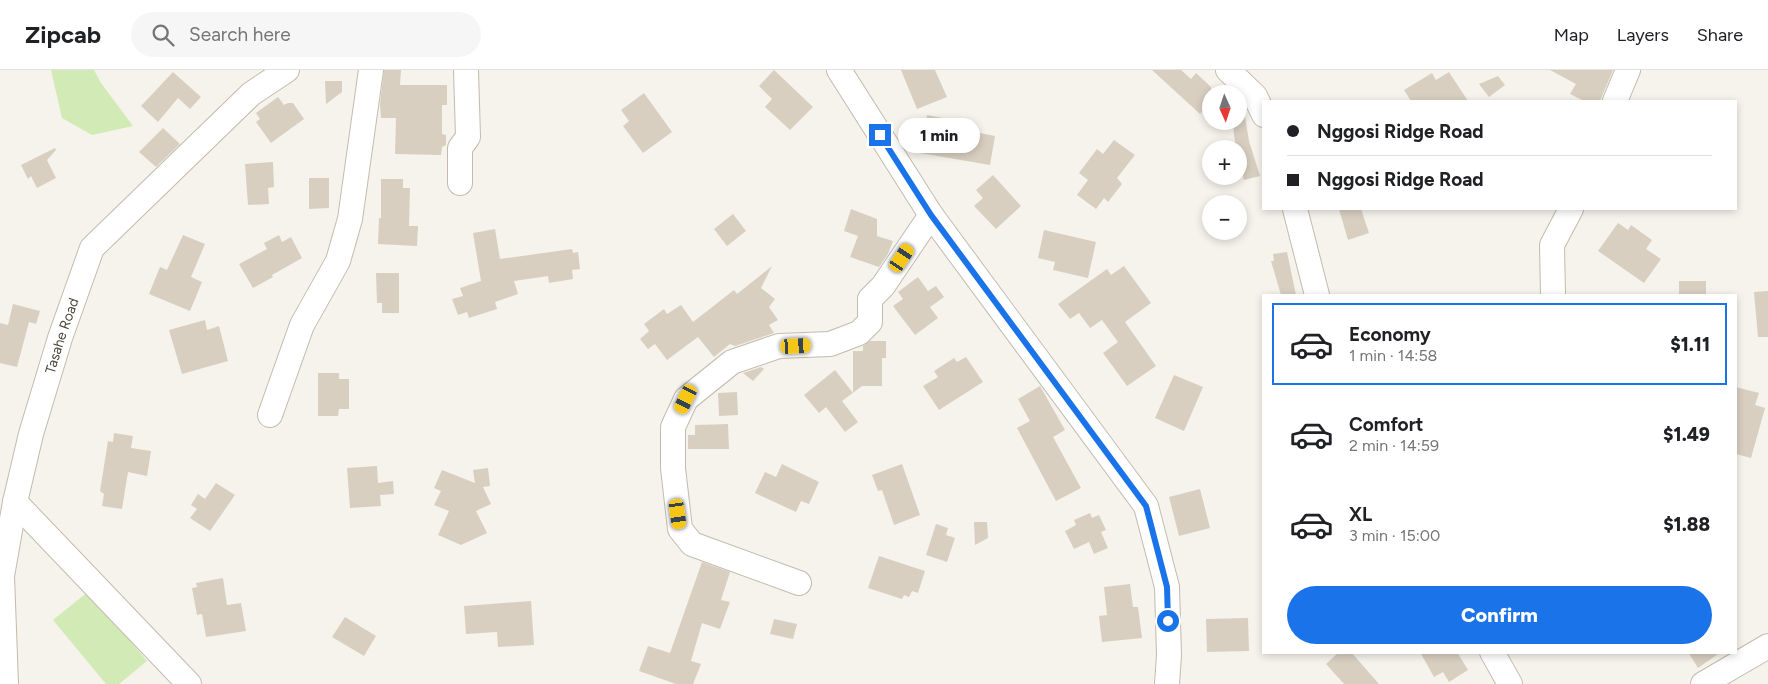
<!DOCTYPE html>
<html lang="en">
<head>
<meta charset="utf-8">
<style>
  :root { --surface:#fff; --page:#f6f6f6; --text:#202124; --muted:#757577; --line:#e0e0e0; --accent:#1a73e8 }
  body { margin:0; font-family:Figtree,sans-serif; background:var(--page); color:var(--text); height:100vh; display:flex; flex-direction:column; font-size:19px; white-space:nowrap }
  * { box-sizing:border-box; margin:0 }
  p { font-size:16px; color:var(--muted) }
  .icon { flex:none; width:28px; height:28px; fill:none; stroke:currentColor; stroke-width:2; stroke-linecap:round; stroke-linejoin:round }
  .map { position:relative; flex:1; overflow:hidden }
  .panel { position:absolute; left:1262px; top:224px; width:475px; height:360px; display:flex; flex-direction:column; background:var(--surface); border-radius:0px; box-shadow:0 2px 8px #0003 }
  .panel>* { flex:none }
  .guide { position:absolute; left:1262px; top:30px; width:475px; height:110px; border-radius:0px; box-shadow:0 2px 8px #0003; display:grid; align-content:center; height:110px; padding:0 25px; background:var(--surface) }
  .needle { width:32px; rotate:177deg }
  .buttons { position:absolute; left:1202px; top:15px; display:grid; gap:10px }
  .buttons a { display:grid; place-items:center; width:45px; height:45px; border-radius:50%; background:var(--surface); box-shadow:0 2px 8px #0003; font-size:25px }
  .end { position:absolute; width:22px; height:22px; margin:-11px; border:6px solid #1a73e8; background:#fff; box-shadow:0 0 0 2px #fff }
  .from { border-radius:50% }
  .bubble { position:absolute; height:35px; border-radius:18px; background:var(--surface); box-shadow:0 2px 8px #0003; font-size:16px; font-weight:800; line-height:35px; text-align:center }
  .car { position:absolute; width:15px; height:30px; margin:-15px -8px; border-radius:6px; box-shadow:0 0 4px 1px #0007; background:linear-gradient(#f5c518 24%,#345 0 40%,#f5c518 0 76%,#345 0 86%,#f5c518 0) }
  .guide b { display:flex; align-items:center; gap:18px; height:48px; font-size:19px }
  .guide b+b { border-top:1px solid var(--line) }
  .guide i { width:12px; height:12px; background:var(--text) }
  ul { padding:9px 0 0; list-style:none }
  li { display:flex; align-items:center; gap:15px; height:82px; margin:0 10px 8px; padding:0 15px; border:2px solid transparent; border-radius:0px }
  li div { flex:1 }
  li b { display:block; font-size:19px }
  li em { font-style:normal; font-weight:800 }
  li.selected { border-color:var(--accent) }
  li>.icon { width:45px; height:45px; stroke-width:1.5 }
  .action { display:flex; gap:10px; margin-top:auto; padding:10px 25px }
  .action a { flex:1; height:58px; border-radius:30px; background:var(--accent); color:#fff; font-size:20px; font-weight:800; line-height:58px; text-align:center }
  header { display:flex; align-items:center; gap:30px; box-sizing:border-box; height:70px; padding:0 25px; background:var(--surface); border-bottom:1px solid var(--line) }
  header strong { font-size:24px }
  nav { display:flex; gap:28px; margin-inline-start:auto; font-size:18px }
  .search { width:350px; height:45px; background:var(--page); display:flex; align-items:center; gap:12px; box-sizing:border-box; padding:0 18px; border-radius:28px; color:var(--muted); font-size:19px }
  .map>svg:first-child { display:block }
  .green { fill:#d2eab5 }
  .building { fill:#d8cfc1 }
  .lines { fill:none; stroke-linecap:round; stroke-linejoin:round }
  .minor-casing { stroke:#c2bbae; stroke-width:26 }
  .minor { stroke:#fff; stroke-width:24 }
  .route { stroke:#1a73e8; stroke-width:6 }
  .labels { text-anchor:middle; stroke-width:4.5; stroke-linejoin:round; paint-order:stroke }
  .street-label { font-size:14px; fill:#4b4439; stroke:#fff }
</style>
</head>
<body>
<header>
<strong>Zipcab</strong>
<div class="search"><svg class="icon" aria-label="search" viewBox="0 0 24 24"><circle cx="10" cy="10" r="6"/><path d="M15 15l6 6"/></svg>Search here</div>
<nav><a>Map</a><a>Layers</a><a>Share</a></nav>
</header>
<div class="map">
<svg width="1768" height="614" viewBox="0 0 1768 614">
  <rect width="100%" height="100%" fill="#f6f3ec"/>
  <!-- green -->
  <path class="green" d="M51 0H94L101 13 133 56 92 65 62 48Z
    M89 521 147 591 119 614H106L53 550Z"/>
  <!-- building -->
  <path class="building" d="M384 0H401L400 15H447V35H442V64L446 65V75L442 77 441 85 395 84 396 48H381L380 34Z
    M774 0 813 37 790 60 765 37 772 29 759 16Z
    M901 0H935L947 27 917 39Z
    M1152 0H1181L1191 9 1196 3 1211 17V32L1200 44Z
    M1550 0H1613L1600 31H1584L1570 24 1576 14Z
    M173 2 201 27 190 39 178 28 158 52 141 36Z
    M1449 2 1468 31H1411L1404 20 1432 3 1436 10Z
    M1498 6 1505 15 1489 27 1479 14Z
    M325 11H342V22L326 34Z
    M644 23 672 62 643 83 623 56 629 51 621 40Z
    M278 27 284 35 288 33H293L304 49 271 73 256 52 260 49 256 43Z
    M1239 29 1243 34 1249 71 1260 106 1244 110 1239 91V79H1236L1234 65 1233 51H1239Z
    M927 45 976 54 975 62 995 66 990 95 920 83Z
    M163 58 180 74 156 97 139 82Z
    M1114 70 1135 85 1117 108 1122 114 1108 132 1104 128 1096 139 1077 125 1088 110 1079 103 1097 79 1103 84Z
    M55 78 56 80 47 90 56 108 37 118 31 106 28 109 21 95Z
    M273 92 274 117 268 118 269 134 248 135 245 94Z
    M993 105 1021 136 996 159 974 136 983 128 976 120Z
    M309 108H329V138L309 139Z
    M381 109H403V118H410L409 156H418L417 176 378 174 379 148H381Z
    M851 139 877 149V166L893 171 888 184 879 197 850 187 858 166 844 161Z
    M1339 139H1361L1369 163 1348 170Z
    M733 144 746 161 727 176 714 159Z
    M1618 153 1628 160 1631 155 1652 170 1646 179 1661 189 1644 213 1598 181Z
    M495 159 500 189 572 179 573 183 578 182 580 199 572 200 573 209 549 213 548 206 514 211 518 224 495 232 497 239 469 248 467 242 458 245 452 229 463 226 460 218 481 211 473 163Z
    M1044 160 1096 172 1088 208 1053 200 1055 192 1038 188Z
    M183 165 205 174 191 207 202 212 190 241 149 224 160 197 167 200Z
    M279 165 282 172 291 167 302 188 272 205 273 207 253 218 239 194 267 179 264 173Z
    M1287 182 1296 225H1281L1271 191H1274L1273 184Z
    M772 196 761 218 775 229 769 237 778 250 769 255 774 263 735 276 730 274 714 287 698 267 667 290 655 274 648 279 640 269 649 261 644 254 664 239 667 244 681 235 693 252 734 220 737 224Z
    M1124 196 1151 233 1125 252 1156 296 1127 316 1103 283 1118 272 1102 250 1090 258 1079 243 1070 249 1058 234 1107 199 1111 205Z
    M376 203H399V243H382V233H377Z
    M918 207 928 221 936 216 944 227 930 237 938 248 915 265 893 236 903 229 898 222Z
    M1679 211H1706V225H1679Z
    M1768 221V267H1758L1754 222Z
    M13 234 40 241 36 254 29 252 17 297 0 293V253L8 255Z
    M205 250 207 260 219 256 228 291 182 304 169 260Z
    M870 271H886V288H882V316H862L842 331 858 352 845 362 826 337 819 343 804 325 835 300 853 323V281H863V276Z
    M966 287 983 312 939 340 923 316 938 307 934 301 954 288 957 292Z
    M761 297 764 299 753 311 743 303Z
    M318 303H339V309H349V339H339L338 346H318Z
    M1174 305 1203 317 1184 361 1155 348Z
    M1040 316 1065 360 1053 367 1081 418 1056 431 1017 358 1030 351 1018 329Z
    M1736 317 1759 323 1755 335 1765 338 1751 388 1736 384Z
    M737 322 738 345 719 346 718 323Z
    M728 354 729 379H688V365H695V355Z
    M114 363 133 366 131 378 151 381 147 406 128 402 122 439 102 436 104 424 100 421 108 371 113 372Z
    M782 394 819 412 809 434 801 431 796 442 755 423 765 402 776 407Z
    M902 394 920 445 894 455 882 420 878 421 872 405Z
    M377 396 378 413 393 411 394 424 380 425 381 436 350 438 347 398Z
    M488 398 490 416 483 417 491 434 476 441 487 463 461 475 438 465 449 441 434 435 441 421 434 418 442 400 475 413 473 400Z
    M216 413 235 425 210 461 190 448 197 439 191 435 198 424 205 429Z
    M1200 419 1210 458 1179 466 1169 427Z
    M1090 443 1092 448 1099 445 1106 460 1101 462 1108 478 1094 484 1089 472 1074 479 1065 461 1076 455 1074 450Z
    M974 452H987L988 468 975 475Z
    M936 454 948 458 946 465 955 468 947 492 926 485Z
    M879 486 925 501 918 523 912 521 909 527 904 525 902 529 868 518Z
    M702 492 730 502 721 530 730 532 720 559 702 553 691 591 701 594 693 614H676L639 601 648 576 670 583Z
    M223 508 227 535 241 533 246 561 206 567 202 544 197 545 192 518 197 517 196 513Z
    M1130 514 1133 537H1138L1142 568 1102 572 1099 546 1107 545 1104 517Z
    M531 531 534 575 498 577 497 562 466 564 464 536Z
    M345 547 376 566 364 586 332 567Z
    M1248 548 1249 581 1207 582 1206 549Z
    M774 549 797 554 793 569 770 564Z
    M1339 582H1351L1379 614H1344L1326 594Z
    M1420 582H1457L1468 600 1449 612 1443 602 1434 607Z
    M1688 582H1721L1698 598Z"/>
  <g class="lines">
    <defs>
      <g id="minor">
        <path d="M839 0 931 145 1146 436 1167 517 1169 585 1167 614"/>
        <path d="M1228 0 1255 26 1264 45"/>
        <path d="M1615 31 1628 0"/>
        <path d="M460 113V78L468 67 466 0"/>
        <path d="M1295 139 1317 225"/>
        <path d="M1553 225 1552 175 1571 139"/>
        <path d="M270 345 302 255 338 191 350 149 371 0"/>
        <path d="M15 432 189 614"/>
        <path d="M799 513 692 474 680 459 673 398V357L686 329 732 292 779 276 830 274 859 263 870 252V229L883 216 931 145"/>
        <path d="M1492 582 1510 614"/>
        <path id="s1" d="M6 614 2 506 15 432 31 364 60 268 92 178 251 24 287 0"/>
        <path d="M1703 614 1768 576"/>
      </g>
    </defs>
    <!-- minor casing -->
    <use href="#minor" class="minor-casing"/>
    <!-- minor -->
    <use href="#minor" class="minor"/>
  </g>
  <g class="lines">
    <!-- route -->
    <path class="route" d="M880 65 931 145 1146 436 1167 517 1168 551"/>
  </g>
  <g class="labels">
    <!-- street labels -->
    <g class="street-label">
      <text dy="5" stroke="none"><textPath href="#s1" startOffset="356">Tasahe Road</textPath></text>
    </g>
  </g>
</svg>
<div class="buttons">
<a><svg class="needle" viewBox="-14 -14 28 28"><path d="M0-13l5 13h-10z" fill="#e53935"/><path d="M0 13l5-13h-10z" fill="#757577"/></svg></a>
<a>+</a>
<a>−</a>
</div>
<i class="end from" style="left:1168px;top:551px"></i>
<i class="end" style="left:880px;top:65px"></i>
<div class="bubble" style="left:898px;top:48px;width:82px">1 min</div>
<i class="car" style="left:902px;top:188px;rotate:34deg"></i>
<i class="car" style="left:796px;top:276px;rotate:87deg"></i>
<i class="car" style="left:686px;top:329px;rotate:206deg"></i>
<i class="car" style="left:678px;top:444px;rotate:172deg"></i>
<div class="guide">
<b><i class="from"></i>Nggosi Ridge Road</b>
<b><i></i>Nggosi Ridge Road</b>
</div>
<section class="panel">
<ul>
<li class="selected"><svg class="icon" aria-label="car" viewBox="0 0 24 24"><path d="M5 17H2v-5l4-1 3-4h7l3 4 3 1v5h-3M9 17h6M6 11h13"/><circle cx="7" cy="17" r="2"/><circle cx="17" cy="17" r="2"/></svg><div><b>Economy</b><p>1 min · 14:58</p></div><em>$1.11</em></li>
<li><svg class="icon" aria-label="car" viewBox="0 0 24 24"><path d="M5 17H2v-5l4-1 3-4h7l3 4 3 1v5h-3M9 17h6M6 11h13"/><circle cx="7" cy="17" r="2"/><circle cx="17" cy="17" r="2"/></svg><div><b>Comfort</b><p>2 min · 14:59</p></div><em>$1.49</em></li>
<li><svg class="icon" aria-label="car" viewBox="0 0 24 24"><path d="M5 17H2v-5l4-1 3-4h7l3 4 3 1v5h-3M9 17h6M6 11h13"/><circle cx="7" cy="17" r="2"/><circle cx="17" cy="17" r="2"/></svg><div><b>XL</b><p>3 min · 15:00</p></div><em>$1.88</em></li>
</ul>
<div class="action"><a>Confirm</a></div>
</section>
</div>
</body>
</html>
